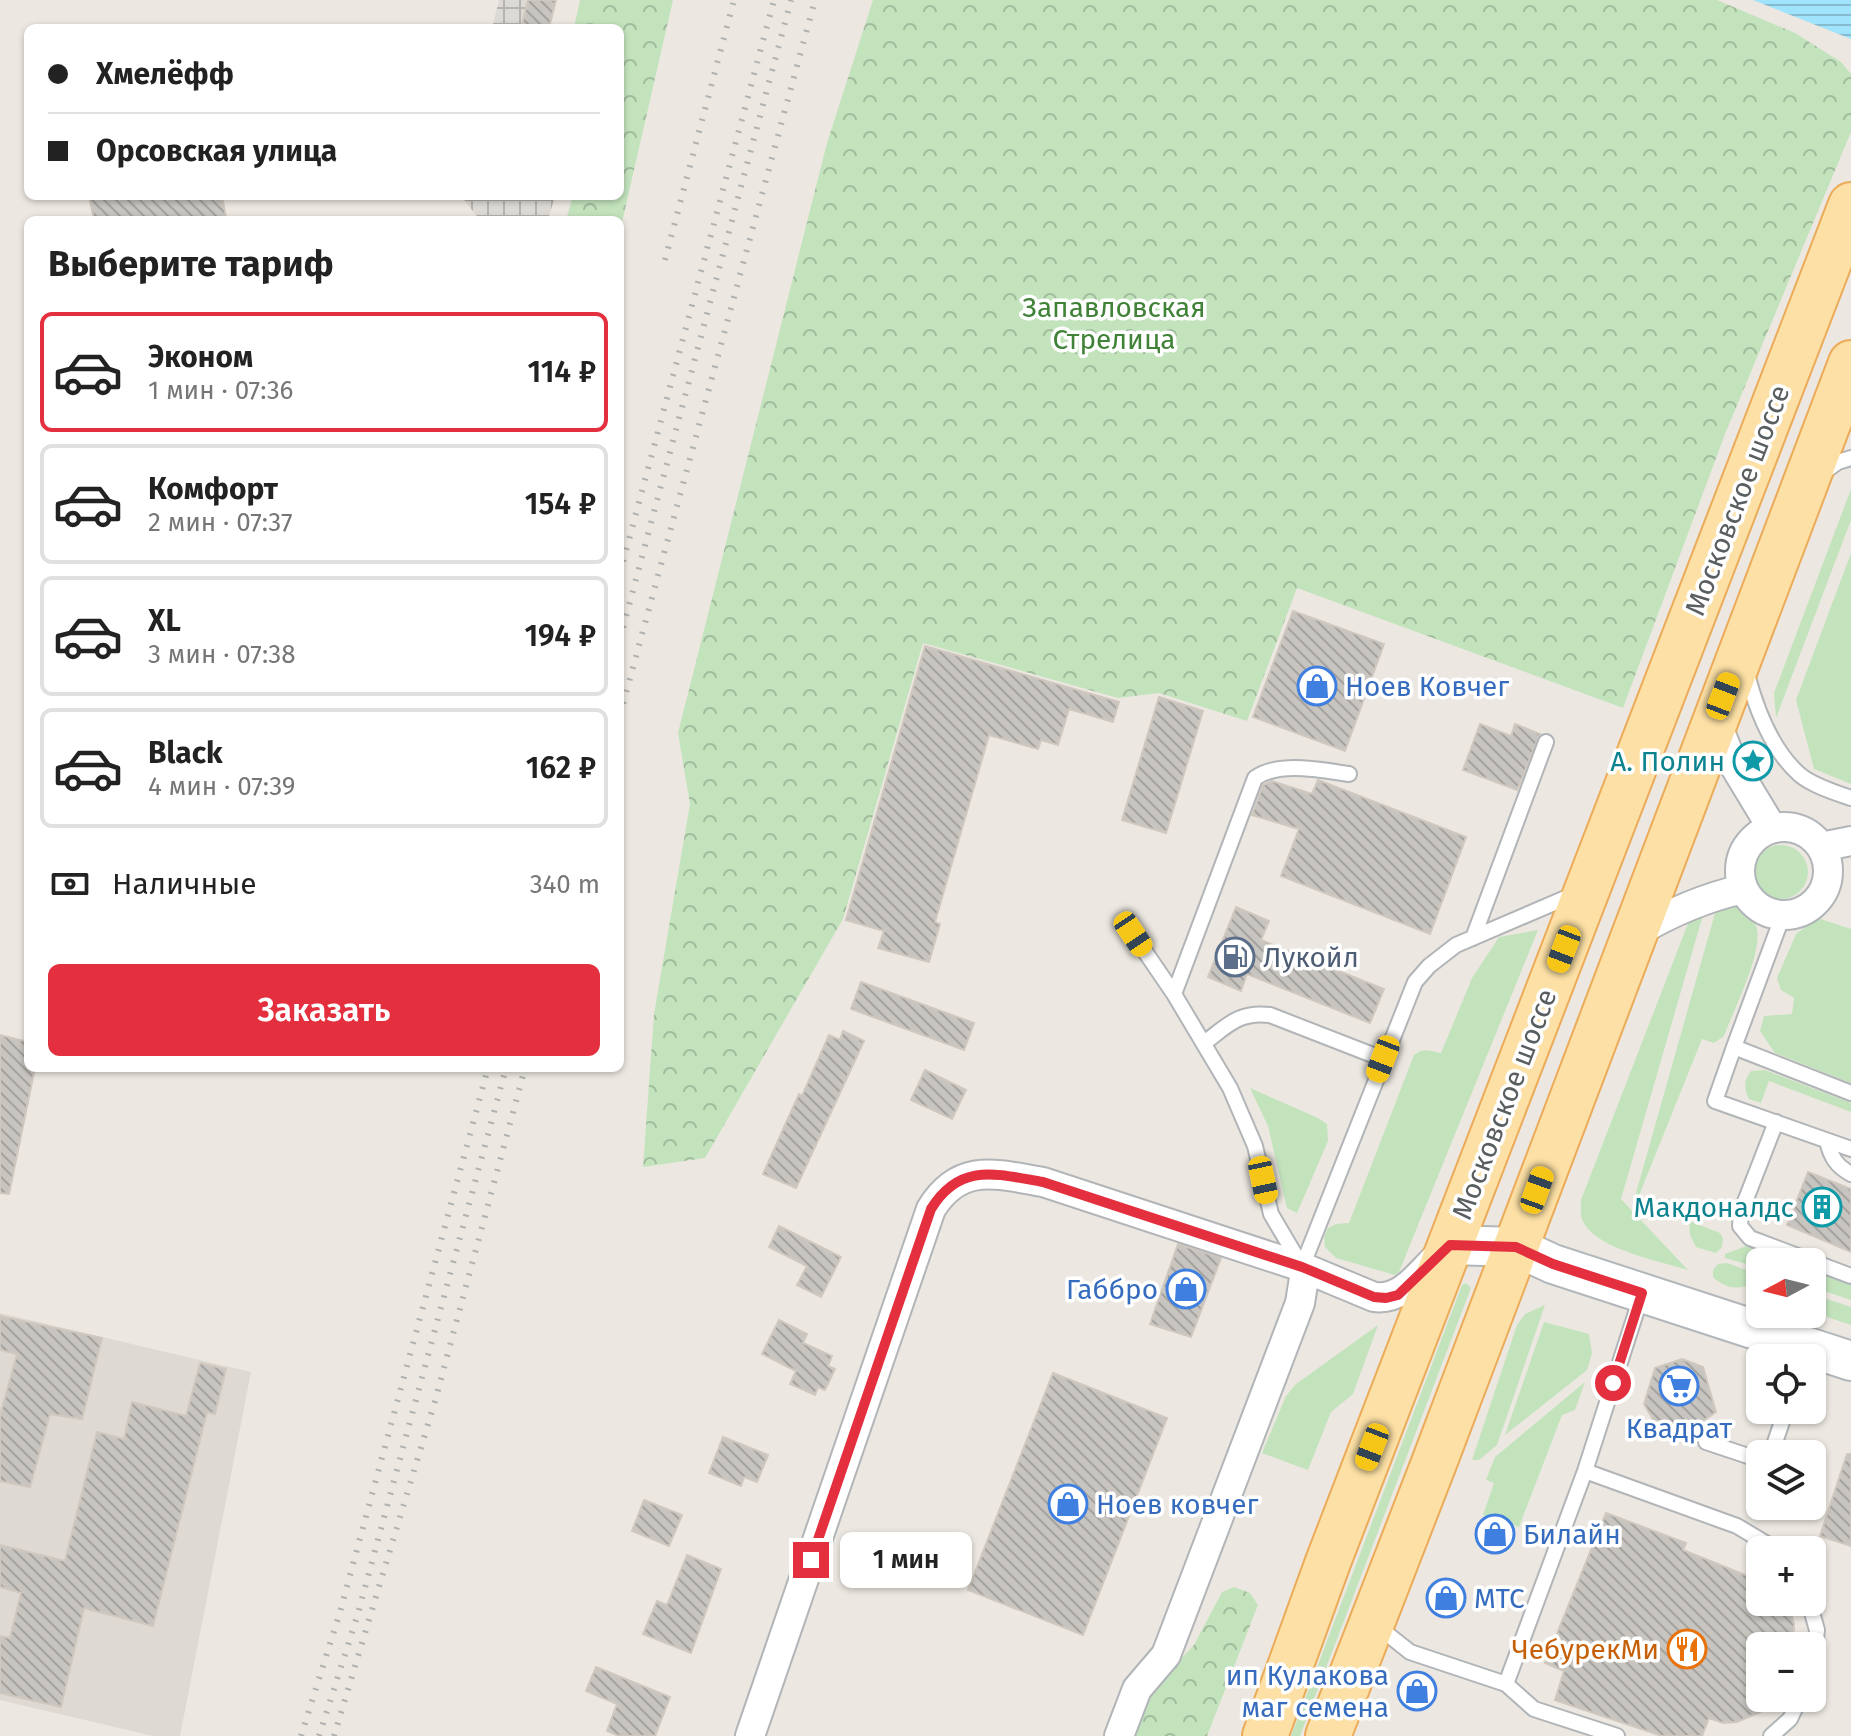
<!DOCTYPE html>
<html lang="ru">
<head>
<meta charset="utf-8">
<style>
  :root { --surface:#fff; --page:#f2f2f2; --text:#222; --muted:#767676; --line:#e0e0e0; --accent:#e32f3e }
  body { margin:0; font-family:"Fira Sans",sans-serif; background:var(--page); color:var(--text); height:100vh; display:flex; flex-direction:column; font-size:30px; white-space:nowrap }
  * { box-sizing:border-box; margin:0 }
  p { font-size:26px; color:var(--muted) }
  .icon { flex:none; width:44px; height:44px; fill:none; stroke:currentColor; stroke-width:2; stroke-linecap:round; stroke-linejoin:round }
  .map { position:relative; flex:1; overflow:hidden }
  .details { position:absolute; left:24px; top:216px; width:600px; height:856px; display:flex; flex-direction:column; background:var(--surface); border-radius:12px; box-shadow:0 2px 6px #0004 }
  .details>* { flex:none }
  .hud { position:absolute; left:24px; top:24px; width:600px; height:176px; border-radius:12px; box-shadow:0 2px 6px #0004; display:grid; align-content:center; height:176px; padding:0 24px; background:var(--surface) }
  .needle { width:52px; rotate:263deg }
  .buttons { position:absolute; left:1746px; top:1248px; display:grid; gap:16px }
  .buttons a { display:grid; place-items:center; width:80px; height:80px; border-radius:12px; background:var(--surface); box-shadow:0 2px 6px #0004; font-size:40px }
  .end { position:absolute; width:36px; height:36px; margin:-18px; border:10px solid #e32f3e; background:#fff; box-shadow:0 0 0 4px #fff }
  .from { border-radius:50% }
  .bubble { position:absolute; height:56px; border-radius:12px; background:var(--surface); box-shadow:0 2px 6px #0004; font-size:26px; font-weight:600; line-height:56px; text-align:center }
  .car { position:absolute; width:24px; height:48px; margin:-24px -12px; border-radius:10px; box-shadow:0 0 6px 2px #0007; background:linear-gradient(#f5c518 24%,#345 0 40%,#f5c518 0 76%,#345 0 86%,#f5c518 0) }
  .hud b { display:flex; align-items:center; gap:28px; height:76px; font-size:30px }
  .hud b+b { border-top:2px solid var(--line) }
  .hud i { width:20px; height:20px; background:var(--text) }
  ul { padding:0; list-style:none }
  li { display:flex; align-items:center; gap:24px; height:120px; margin:0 16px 12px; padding:0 8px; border:4px solid var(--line); border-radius:12px }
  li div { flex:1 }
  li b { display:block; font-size:30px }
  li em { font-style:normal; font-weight:600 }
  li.active { border-color:var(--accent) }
  li>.icon { width:72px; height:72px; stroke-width:1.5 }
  h2 { padding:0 24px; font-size:36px; line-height:96px }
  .pay { display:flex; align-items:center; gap:20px; height:88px; padding:0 24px; font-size:30px }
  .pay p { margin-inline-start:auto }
  .button { display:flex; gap:16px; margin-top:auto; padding:16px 24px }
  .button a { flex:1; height:92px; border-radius:12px; background:var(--accent); color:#fff; font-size:32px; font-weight:600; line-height:92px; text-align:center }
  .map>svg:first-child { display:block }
  .industrial { fill:url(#industrial-grid) }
  .education { fill:#ded9d2 }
  .grass { fill:#c3e3bd }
  .forest { fill:url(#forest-crowns) }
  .water { fill:url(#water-rules) }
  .building { fill:url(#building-back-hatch); stroke:#d0c8bf; stroke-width:2 }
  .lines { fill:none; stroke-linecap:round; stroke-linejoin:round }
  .lane-casing { stroke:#b1b5b8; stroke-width:18 }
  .street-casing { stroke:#b1b5b8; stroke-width:32 }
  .secondary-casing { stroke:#b2b7bb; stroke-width:42 }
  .primary-casing { stroke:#ecab59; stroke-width:48 }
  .lane { stroke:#fff; stroke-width:14 }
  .street { stroke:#fff; stroke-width:28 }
  .secondary { stroke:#fff; stroke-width:38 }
  .primary { stroke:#fce0a5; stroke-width:44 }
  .rail { stroke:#b0b1b1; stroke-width:6; stroke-dasharray:2 10; stroke-linecap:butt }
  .route { stroke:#e32f3e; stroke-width:10 }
  .labels { text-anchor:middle; stroke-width:7; stroke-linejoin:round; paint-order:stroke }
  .park-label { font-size:28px; fill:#408237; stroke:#fff }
  .street-label { font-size:28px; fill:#595e61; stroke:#fff }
  .shop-label { font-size:28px; fill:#366cbe; stroke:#fff; text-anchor:start }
  .culture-label { font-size:28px; fill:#0d838f; stroke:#fff; text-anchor:end }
  .service-label { font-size:28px; fill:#4e5e75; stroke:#fff; text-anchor:start }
  .food-label { font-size:28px; fill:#c56008; stroke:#fff; text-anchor:end }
</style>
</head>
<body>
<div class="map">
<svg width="1851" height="1736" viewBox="0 0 1851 1736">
  <defs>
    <pattern id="industrial-grid" width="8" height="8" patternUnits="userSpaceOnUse" patternTransform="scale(2)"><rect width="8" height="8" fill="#dddad5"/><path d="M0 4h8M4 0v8" fill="none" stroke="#b6b4b0"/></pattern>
    <pattern id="forest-crowns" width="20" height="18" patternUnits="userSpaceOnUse" patternTransform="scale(2)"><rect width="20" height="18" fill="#c3e3bd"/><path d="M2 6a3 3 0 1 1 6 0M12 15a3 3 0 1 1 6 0" fill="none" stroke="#a1bb9d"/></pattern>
    <pattern id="water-rules" width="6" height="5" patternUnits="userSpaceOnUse" patternTransform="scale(2)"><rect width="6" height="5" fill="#a0e3fc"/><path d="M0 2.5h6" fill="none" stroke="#85bbcf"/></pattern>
    <pattern id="building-back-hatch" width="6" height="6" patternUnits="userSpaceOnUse" patternTransform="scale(2)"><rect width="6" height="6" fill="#c8c5c0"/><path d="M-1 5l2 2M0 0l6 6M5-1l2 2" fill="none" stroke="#a5a39f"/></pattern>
  </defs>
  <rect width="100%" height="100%" fill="#ece8e1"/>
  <!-- industrial -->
  <path class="industrial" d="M499 0H556L549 28H492Z
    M461 196H555L548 220H483L479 219Z"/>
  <!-- education -->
  <path class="education" d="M0 1313 251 1372 180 1736H153L0 1700Z"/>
  <!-- grass -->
  <path class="grass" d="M1851 489V520L1776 718 1774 693Z
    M1851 553V784L1814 769 1796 700Z
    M1754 872a27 27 0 1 1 54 0a27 27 0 1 1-54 0Z
    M1727 902C1739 907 1751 914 1756 926 1765 949 1733 1011 1724 1036L1714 1043 1702 1039 1638 1198 1636 1193 1717 906Z
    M1705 908 1621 1199 1688 1270C1660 1261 1593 1249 1582 1219 1580 1214 1581 1206 1581 1200L1687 926 1696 913Z
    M1817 918 1851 929V1083L1775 1053 1760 1031 1764 1016 1792 1014 1794 998 1781 990 1777 978 1796 934Z
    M1538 930 1399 1272 1395 1275 1336 1258 1325 1247 1324 1237 1328 1228 1336 1224 1349 1223 1414 1055C1424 1047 1430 1051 1441 1053L1472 978 1499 937Z
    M1765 1070 1851 1103V1112L1769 1081 1761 1103 1749 1099C1744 1088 1743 1081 1751 1071Z
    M1250 1088 1320 1119 1327 1124 1328 1141 1297 1213 1287 1208 1268 1126Z
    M1689 1221 1720 1233 1723 1238 1722 1247 1716 1253 1696 1247 1690 1235Z
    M1749 1245 1756 1247 1763 1254 1760 1268 1725 1258V1254Z
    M1727 1263 1760 1275 1755 1284C1737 1289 1727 1290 1713 1277V1270L1718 1264Z
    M1817 1269 1851 1282V1300L1812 1287V1274Z
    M1466 1283 1471 1288 1300 1736H1291L1462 1285Z
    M1812 1294 1851 1307V1325L1812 1312Z
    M1545 1305 1497 1445 1479 1460H1472L1517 1325 1525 1314Z
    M1544 1322 1589 1334 1592 1353 1587 1370 1505 1435Z
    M1378 1325 1353 1394 1331 1412 1308 1470 1262 1453 1286 1396 1296 1384Z
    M1585 1382 1575 1410 1562 1415 1519 1527 1483 1515 1494 1483 1486 1480 1495 1457Z"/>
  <!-- forest -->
  <path class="forest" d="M580 0H673L620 231V220H566L573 196H620V28H574Z
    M873 0H1717L1795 33 1841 62 1851 74V132L1725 434 1623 708 1297 588 1247 721 1159 693 1118 698 923 643 843 919 705 1158 643 1167 654 1014 690 804 678 733 827 143Z
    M1234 1587 1250 1593 1258 1605 1207 1736H1127L1140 1702 1194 1645 1222 1592Z"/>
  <!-- water -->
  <path class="water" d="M1753 0H1851V39Z"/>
  <!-- building -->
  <path class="building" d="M528 0H556L549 28H521Z
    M89 196H222L226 217 212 220H94Z
    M1293 611 1384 644 1345 751 1253 717Z
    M925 646 1119 702 1113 722 1069 709 1058 745 1041 740 1038 749 989 735 935 922 940 924 929 962 878 948 884 931 846 920Z
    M1159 697 1203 711 1166 833 1122 820Z
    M1480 724 1511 736 1515 724 1540 734 1517 790 1463 770Z
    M1318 780 1466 837 1430 934 1281 876 1299 829 1252 815 1263 785 1272 781 1312 794Z
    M1236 907 1269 921 1261 940 1384 989 1370 1023 1247 974 1241 991 1208 977Z
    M861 982 974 1023 964 1050 851 1009Z
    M843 1031 864 1041 796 1188 763 1174 799 1094 802 1096 829 1035 840 1040Z
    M0 1035 28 1042V1068H35L9 1194 0 1193Z
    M925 1070 966 1090 952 1119 911 1100Z
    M1808 1172 1851 1189V1252L1787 1225Z
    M779 1226 841 1257 821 1297 797 1285 807 1266 769 1247Z
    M1178 1244 1221 1258 1191 1337 1150 1324Z
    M0 1316 102 1338 82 1419 50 1414 30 1487 0 1481V1416L17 1354 0 1350Z
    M779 1320 807 1334 803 1343 832 1356 828 1366 835 1369 825 1390 818 1387 815 1395 790 1384 796 1371 762 1354Z
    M1682 1359 1703 1367 1716 1412 1680 1437 1659 1430 1644 1404 1655 1368Z
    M200 1363 226 1369 215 1414 207 1412 153 1626 84 1608 61 1707 0 1693V1636L10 1638 21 1593 0 1587V1545L65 1561 97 1432 124 1439 132 1402 186 1416Z
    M1053 1373 1167 1418 1083 1635 968 1590Z
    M723 1437 768 1455 757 1482 744 1477 741 1486 709 1473Z
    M1847 1454H1851V1546L1820 1536Z
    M644 1500 682 1515 669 1546 632 1531Z
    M1606 1513 1686 1543 1683 1550 1760 1581V1602H1788L1794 1624 1793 1646H1760V1712L1737 1722 1723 1723 1709 1718 1702 1736H1662L1555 1700 1564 1671 1545 1663Z
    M687 1555 721 1569 691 1653 643 1634 657 1601 667 1605Z
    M596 1667 670 1697 655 1736H619L607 1731 617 1704 586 1691Z"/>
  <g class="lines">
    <defs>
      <path id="lane" d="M1821 474 1838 462 1851 458
        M1747 674C1756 708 1772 750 1799 774 1811 785 1836 793 1851 798
        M1783 915 1734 1047 1851 1093
        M1133 934 1174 994 1230 1088 1255 1146 1271 1214 1300 1263
        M1473 938 1546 742
        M1174 994 1255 778C1279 761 1321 770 1349 774
        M1204 1043C1227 1026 1239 1011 1270 1015L1383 1059
        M1734 1047 1715 1101 1851 1149
        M1776 1122 1741 1212 1740 1226 1750 1238 1851 1276
        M1827 1141C1831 1157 1836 1166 1851 1174
        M1302 1267 1415 982 1429 966 1456 945 1575 894
        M1750 1328 1760 1300
        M1775 1336 1784 1314
        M1706 1442 1760 1460
        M1771 1454 1786 1410
        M1585 1471 1737 1526 1777 1550
        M1809 1602 1817 1630 1812 1675
        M1376 1625 1410 1652 1506 1684 1534 1709 1617 1736
        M1506 1684 1585 1471 1642 1294
        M1771 1736 1790 1719 1800 1698"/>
      <path id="street" d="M1715 719 1732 762 1772 828
        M1740 871a44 44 0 1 1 88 0a44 44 0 1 1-88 0Z
        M1821 847 1851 841
        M1634 934C1669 913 1703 898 1743 889
        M750 1736 931 1209C960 1162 996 1174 1043 1182L1302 1267 1374 1297C1402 1301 1419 1274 1438 1256
        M1119 1736 1137 1689 1166 1655 1300 1303 1304 1278 1302 1267"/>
      <path id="secondary" d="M1450 1245 1516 1247 1553 1264 1851 1361"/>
      <path id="primary" d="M1265 1736 1328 1562 1851 205
        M1328 1736 1434 1463 1851 363"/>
    </defs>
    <!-- lane casing -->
    <use href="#lane" class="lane-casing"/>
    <!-- street casing -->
    <use href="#street" class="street-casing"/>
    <!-- secondary casing -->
    <use href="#secondary" class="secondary-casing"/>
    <!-- primary casing -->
    <use href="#primary" class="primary-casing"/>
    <!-- lane -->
    <use href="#lane" class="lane"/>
    <!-- street -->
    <use href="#street" class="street"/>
    <!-- secondary -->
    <use href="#secondary" class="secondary"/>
    <!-- primary -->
    <use href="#primary" class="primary"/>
    <!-- rail -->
    <path class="rail" d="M665 260 734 0
      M620 573 774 0
      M620 639 791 0
      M620 715 815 0
      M301 1736 340 1612 488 1068
      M319 1736 357 1617 506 1068
      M334 1736 435 1401 525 1068"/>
  </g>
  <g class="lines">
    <!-- route -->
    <path class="route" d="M811 1560 931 1209C960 1162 996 1174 1043 1182L1302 1267 1374 1297 1386 1298 1398 1295 1450 1245 1516 1247 1553 1264 1642 1293 1613 1383"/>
  </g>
  <!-- icons -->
  <defs>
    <symbol id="shop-ring" viewBox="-11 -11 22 22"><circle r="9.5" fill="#fff" stroke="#3f7fe0" stroke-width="1.5"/><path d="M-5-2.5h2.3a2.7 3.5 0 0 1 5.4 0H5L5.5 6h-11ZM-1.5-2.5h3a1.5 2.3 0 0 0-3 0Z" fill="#3f7fe0"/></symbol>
    <symbol id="sight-ring" viewBox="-11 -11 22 22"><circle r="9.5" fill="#fff" stroke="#0f9aa8" stroke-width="1.5"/><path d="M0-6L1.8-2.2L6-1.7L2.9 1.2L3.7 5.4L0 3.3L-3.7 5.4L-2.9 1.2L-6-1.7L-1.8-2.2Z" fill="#0f9aa8"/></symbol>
    <symbol id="fuel-ring" viewBox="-11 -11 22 22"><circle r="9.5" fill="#fff" stroke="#5c6f8a" stroke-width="1.5"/><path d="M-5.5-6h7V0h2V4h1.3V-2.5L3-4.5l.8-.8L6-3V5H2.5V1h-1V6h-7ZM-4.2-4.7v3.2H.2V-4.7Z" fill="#5c6f8a"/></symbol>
    <symbol id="building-ring" viewBox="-11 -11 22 22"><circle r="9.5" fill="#fff" stroke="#0f9aa8" stroke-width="1.5"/><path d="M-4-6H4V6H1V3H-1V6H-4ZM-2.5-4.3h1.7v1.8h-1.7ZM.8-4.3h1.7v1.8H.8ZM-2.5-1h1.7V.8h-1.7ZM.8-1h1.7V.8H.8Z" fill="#0f9aa8"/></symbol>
    <symbol id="supermarket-ring" viewBox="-11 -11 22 22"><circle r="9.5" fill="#fff" stroke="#3f7fe0" stroke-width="1.5"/><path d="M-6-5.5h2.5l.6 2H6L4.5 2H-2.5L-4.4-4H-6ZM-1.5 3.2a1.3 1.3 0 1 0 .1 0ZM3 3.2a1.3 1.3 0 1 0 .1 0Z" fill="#3f7fe0"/></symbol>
    <symbol id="restaurant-ring" viewBox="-11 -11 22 22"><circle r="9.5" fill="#fff" stroke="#e8710a" stroke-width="1.5"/><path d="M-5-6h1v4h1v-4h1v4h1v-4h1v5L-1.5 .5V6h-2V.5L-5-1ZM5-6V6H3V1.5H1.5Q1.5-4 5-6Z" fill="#e8710a"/></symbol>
  </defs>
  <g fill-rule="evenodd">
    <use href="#shop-ring" x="1295" y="664" width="44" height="44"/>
    <use href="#sight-ring" x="1731" y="739" width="44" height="44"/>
    <use href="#fuel-ring" x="1213" y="935" width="44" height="44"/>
    <use href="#building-ring" x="1800" y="1185" width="44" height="44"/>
    <use href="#shop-ring" x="1164" y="1267" width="44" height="44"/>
    <use href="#supermarket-ring" x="1657" y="1364" width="44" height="44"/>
    <use href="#shop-ring" x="1046" y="1482" width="44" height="44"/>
    <use href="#shop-ring" x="1473" y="1512" width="44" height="44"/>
    <use href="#shop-ring" x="1424" y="1576" width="44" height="44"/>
    <use href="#restaurant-ring" x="1665" y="1627" width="44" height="44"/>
    <use href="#shop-ring" x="1395" y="1669" width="44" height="44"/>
  </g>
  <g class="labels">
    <!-- park labels -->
    <g class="park-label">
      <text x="1114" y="317">Запавловская<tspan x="1114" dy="32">Стрелица</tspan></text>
    </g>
    <!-- street labels -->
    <g class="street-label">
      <text transform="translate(1737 500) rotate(-69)" y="10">Московское шоссе</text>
      <text transform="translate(1504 1104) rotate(-69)" y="10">Московское шоссе</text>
    </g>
    <!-- shop labels -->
    <g class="shop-label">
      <text x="1345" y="696">Ноев Ковчег</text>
      <text x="1158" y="1299" text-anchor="end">Габбро</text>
      <text x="1679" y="1438" text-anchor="middle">Квадрат</text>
      <text x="1096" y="1514">Ноев ковчег</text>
      <text x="1523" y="1544">Билайн</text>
      <text x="1474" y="1608">МТС</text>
      <text x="1389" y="1685" text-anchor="end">ип Кулакова<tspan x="1389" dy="32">маг семена</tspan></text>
    </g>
    <!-- culture labels -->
    <g class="culture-label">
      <text x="1725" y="771">А. Полин</text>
      <text x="1794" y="1217">Макдоналдс</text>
    </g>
    <!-- service labels -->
    <g class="service-label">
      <text x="1263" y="967">Лукойл</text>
    </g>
    <!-- food labels -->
    <g class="food-label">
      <text x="1659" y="1659">ЧебурекМи</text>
    </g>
  </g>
</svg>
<div class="buttons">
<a><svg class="needle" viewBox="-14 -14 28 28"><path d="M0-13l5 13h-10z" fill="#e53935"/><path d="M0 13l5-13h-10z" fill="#767676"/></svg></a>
<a><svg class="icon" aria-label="locate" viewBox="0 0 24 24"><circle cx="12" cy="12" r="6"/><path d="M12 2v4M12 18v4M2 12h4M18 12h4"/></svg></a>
<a><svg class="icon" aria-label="layers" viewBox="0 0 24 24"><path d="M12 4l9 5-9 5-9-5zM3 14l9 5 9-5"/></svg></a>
<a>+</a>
<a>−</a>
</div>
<i class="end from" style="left:1613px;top:1383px"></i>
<i class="end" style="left:811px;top:1560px"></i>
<div class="bubble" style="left:840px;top:1532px;width:132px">1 мин</div>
<i class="car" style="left:1723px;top:696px;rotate:21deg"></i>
<i class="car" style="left:1133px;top:934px;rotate:146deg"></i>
<i class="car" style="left:1564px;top:949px;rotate:201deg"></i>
<i class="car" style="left:1383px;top:1059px;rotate:201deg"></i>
<i class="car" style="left:1263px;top:1180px;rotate:168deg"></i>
<i class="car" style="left:1537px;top:1190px;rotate:20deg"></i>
<i class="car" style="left:1372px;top:1447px;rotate:201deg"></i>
<div class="hud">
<b><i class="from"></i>Хмелёфф</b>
<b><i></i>Орсовская улица</b>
</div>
<section class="details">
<h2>Выберите тариф</h2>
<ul>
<li class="active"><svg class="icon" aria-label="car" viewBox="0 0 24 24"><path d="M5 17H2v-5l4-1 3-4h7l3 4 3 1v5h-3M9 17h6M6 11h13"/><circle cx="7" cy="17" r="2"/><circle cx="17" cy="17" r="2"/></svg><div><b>Эконом</b><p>1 мин · 07:36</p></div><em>114 ₽</em></li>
<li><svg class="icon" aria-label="car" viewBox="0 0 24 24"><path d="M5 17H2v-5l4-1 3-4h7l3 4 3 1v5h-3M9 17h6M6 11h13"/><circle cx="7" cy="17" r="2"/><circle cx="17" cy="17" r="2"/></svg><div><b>Комфорт</b><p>2 мин · 07:37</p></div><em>154 ₽</em></li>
<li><svg class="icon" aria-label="car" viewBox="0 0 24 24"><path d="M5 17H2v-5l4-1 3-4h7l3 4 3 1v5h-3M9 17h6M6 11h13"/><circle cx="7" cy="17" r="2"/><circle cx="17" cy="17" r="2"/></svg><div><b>XL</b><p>3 мин · 07:38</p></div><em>194 ₽</em></li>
<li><svg class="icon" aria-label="car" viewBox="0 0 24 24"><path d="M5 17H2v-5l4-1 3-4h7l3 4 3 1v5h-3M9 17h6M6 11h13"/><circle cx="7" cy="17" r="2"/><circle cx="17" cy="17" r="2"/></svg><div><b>Black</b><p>4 мин · 07:39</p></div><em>162 ₽</em></li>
</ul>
<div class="pay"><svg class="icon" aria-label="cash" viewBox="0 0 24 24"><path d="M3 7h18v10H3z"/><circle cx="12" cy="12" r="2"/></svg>Наличные<p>340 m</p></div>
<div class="button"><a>Заказать</a></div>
</section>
</div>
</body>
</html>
